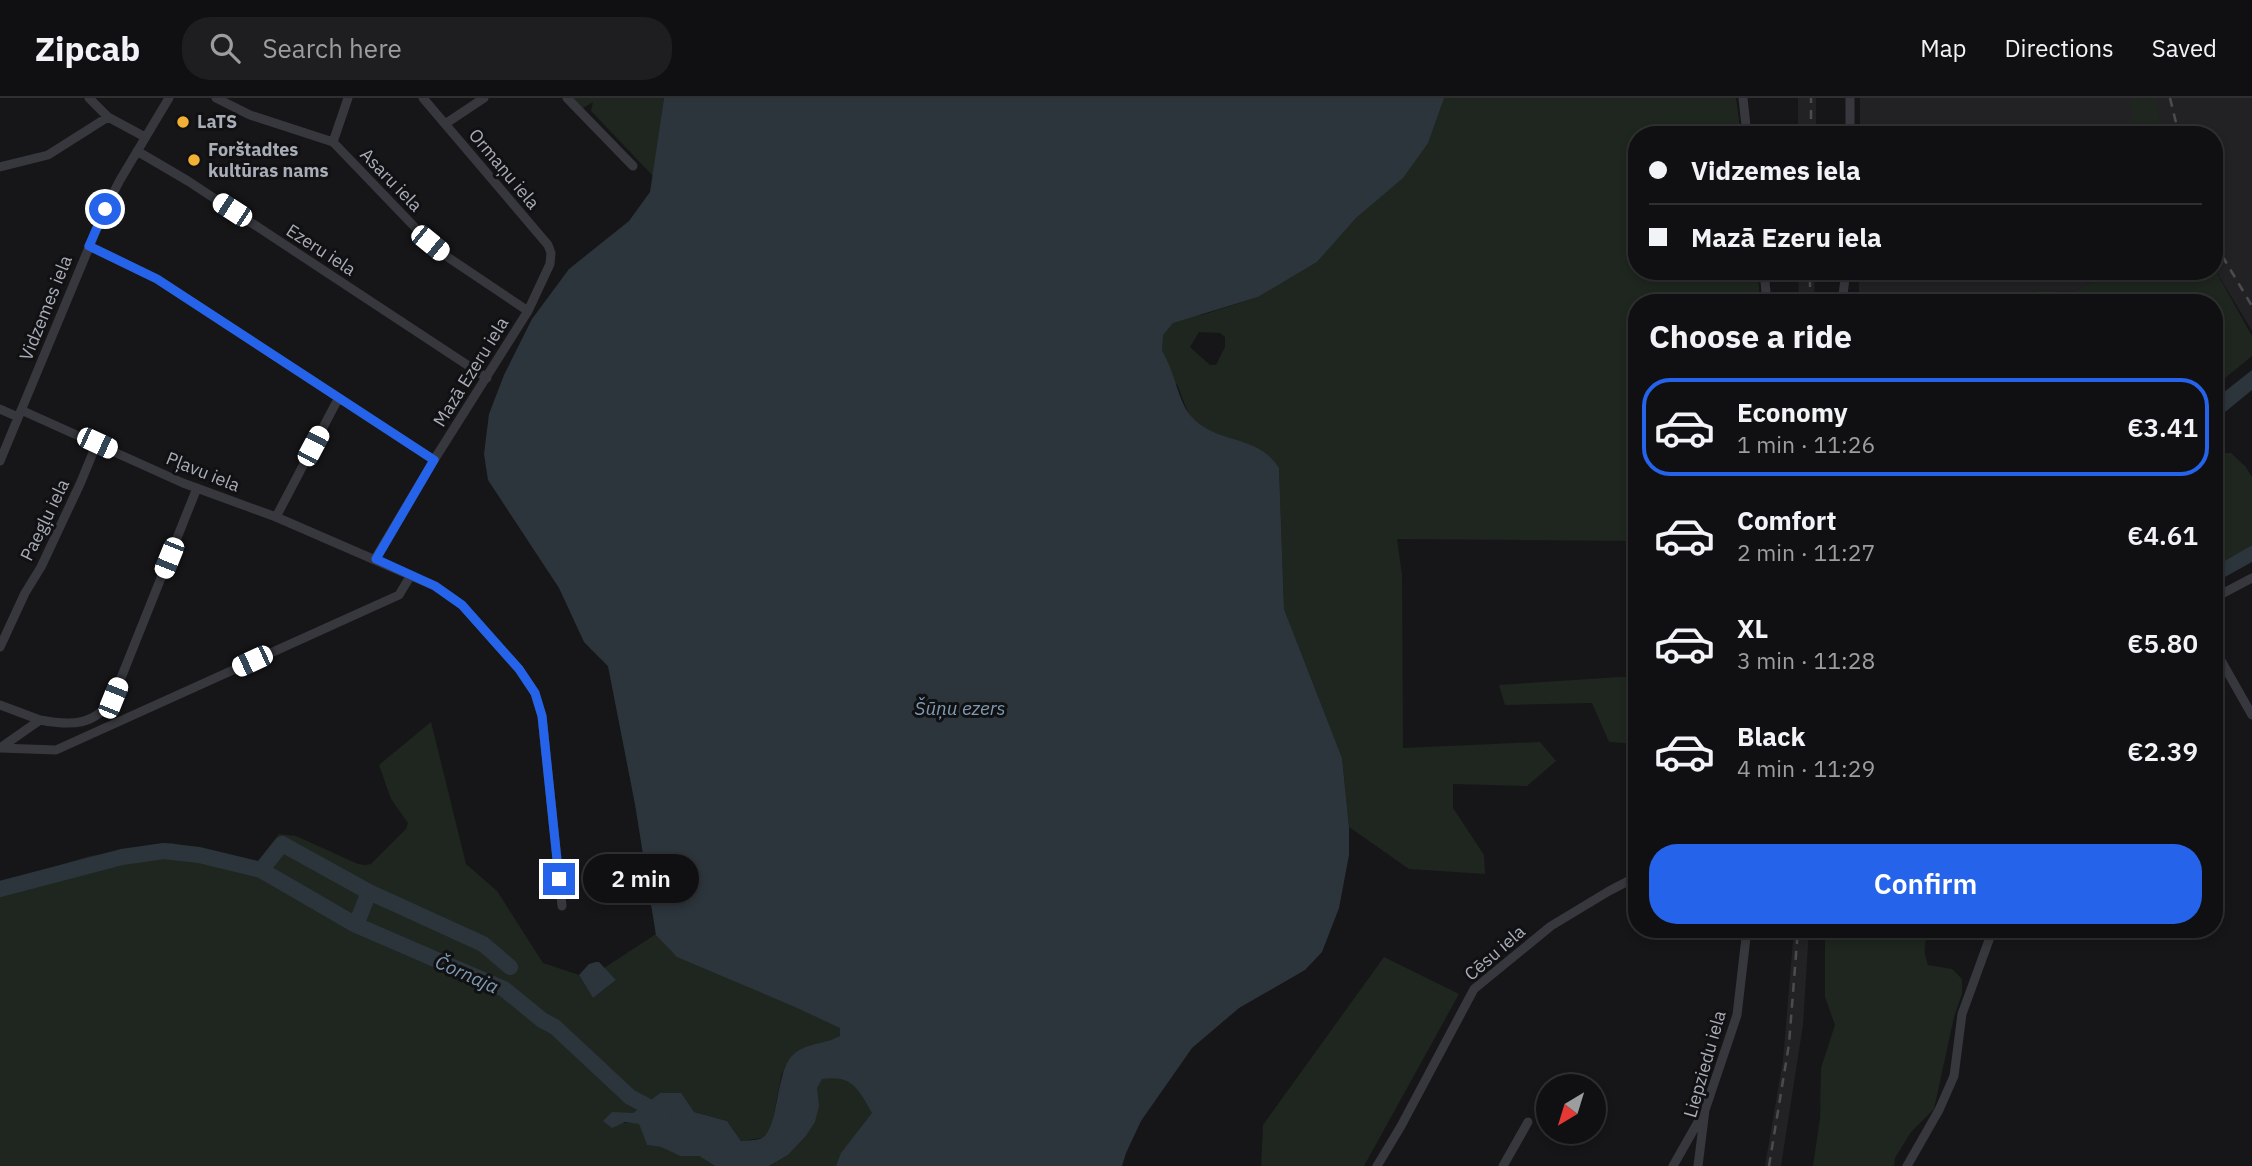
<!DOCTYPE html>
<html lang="en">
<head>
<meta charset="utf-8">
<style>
  :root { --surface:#101012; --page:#1e1e20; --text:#f1f3f6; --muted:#9c9d9f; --line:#303032; --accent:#2563eb }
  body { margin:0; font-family:"IBM Plex Sans",sans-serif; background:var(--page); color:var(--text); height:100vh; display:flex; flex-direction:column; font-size:26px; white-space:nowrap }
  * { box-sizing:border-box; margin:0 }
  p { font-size:23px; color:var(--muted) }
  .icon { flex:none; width:38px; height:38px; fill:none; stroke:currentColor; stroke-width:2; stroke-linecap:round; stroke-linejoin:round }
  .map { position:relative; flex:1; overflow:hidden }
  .sheet { position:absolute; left:1628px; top:196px; width:595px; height:644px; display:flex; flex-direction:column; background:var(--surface); border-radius:28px; box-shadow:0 4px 10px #0003,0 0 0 2px var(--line) }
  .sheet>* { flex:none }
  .hud { position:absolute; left:1628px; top:28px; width:595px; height:154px; border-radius:28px; box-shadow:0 4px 10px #0003,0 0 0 2px var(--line); display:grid; align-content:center; height:154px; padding:0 21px; background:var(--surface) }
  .needle { width:46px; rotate:218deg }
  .controls { position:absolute; left:1536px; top:976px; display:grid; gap:14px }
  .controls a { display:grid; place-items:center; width:70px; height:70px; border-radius:50%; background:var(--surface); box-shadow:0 4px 10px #0003,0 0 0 2px var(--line); font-size:35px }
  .end { position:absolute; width:32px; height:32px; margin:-16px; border:9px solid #2563eb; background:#fff; box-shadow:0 0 0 4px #fff }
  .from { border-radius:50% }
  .bubble { position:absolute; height:49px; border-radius:24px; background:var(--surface); box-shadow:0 4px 10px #0003,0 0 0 2px var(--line); font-size:23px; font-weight:600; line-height:49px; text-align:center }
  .car { position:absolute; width:21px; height:42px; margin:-21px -10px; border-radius:9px; box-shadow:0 0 5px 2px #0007; background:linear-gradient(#fff 24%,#345 0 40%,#fff 0 76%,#345 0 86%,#fff 0) }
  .hud b { display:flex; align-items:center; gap:24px; height:66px; font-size:26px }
  .hud b+b { border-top:2px solid var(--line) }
  .hud i { width:18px; height:18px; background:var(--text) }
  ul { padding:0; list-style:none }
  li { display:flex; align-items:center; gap:21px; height:98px; margin:0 14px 10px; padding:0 7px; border:4px solid transparent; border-radius:28px }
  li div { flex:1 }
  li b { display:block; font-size:26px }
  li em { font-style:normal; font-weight:600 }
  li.active { border-color:var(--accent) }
  li>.icon { width:63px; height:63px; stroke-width:1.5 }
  h2 { padding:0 21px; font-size:32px; line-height:84px }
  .button { display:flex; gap:14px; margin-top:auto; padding:14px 21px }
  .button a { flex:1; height:80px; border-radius:28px; background:var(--accent); color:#fff; font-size:28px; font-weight:600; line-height:80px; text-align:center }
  header { display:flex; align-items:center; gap:42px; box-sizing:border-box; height:98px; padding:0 35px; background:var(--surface); border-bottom:2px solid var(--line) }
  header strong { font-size:33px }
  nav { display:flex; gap:38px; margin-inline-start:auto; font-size:24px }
  .search { width:490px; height:63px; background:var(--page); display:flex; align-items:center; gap:18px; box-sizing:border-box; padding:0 24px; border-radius:28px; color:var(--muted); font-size:26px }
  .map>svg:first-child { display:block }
  .built { fill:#222225 }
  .green { fill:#1e261f; fill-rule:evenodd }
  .water { fill:#2c353c }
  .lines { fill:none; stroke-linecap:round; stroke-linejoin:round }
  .river { stroke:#2c353c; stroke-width:16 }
  .minor { stroke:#37383d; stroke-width:9 }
  .rail { stroke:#4a4c52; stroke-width:2.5; stroke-dasharray:9 7; stroke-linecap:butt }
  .route { stroke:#2563eb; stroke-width:9 }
  .poi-dot { fill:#f2b134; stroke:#111113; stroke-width:2.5 }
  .labels { text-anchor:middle; stroke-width:6; stroke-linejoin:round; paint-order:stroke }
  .poi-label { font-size:18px; font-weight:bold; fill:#a8adb8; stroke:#111113; text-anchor:start }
  .street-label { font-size:18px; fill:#a8adb8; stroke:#111113 }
  .water-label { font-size:19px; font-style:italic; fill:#7f9bb3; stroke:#111113 }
</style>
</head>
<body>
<header>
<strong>Zipcab</strong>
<div class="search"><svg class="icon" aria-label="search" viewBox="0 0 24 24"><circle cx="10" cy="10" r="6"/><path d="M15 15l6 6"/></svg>Search here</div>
<nav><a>Map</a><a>Directions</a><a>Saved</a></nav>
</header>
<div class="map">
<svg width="2252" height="1068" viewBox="0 0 2252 1068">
  <rect width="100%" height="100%" fill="#161618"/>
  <!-- built -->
  <path class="built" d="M1798 0H1816V37H1798Z
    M1860 0H2252V233L2214 170V37H1860Z
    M1799 173H1815L1814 205H1798Z
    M1859 173H2112L2073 194 2038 192 1995 205H1859Z
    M1794 831H1809L1803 927 1781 1068H1765L1783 962Z"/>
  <!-- green -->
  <path class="green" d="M571 0H664L653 78 591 13 593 4 583 10Z
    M1434 0H1736L1741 37H1636V173H1758L1760 205H1636V443L1397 441 1402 477 1403 650 1540 644 1556 663 1527 688 1453 686V710L1484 757 1485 776 1409 771 1349 729 1342 660 1284 511 1279 370 1237 358 1189 317 1177 286 1173 287 1156 236 1179 214 1202 217 1258 199 1317 164 1357 119ZM1199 234 1220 235 1225 239V249L1216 267H1210L1190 249Z
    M2130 0H2155L2163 37H2138L2134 27Z
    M2214 170 2252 238V258L2214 289V205H1995L2038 192 2073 194 2112 173H2214Z
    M2214 355H2231L2245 368 2252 379V447L2214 469Z
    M620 545 839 895 884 1012 843 1068H769L788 1057 805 1039 782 974 771 1032 762 1040 741 1043 727 1023 694 1014 660 995 633 1015H616L620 1025H639L647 1047 661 1049 680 1058H699L715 1068H0V785L90 758 172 745 258 763 279 736 296 738 358 766 365 767 371 766 406 731 408 725 391 701 379 667 431 624 466 766 497 793 543 865 579 877 593 900 616 882 604 870 656 836 635 706 608 568 590 550Z
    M1620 579H1636V646L1609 644 1592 605 1505 607 1499 587Z
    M1813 831H1932C1923 844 1923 853 1928 867L1952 871 1962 881V896L1954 919 1934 1011 1911 1034 1895 1060 1894 1068H1813L1820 1020 1821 970 1835 927 1825 899V835Z
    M1384 859 1459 896 1364 1068H1261L1263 1027Z"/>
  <!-- water -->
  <path class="water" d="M664 0H1444L1428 45 1403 80 1357 119 1317 164 1258 199 1173 225 1163 237 1162 253C1174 271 1179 306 1191 318 1218 348 1257 335 1279 370L1284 511 1342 660 1349 729V757L1339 810 1322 854 1305 872 1239 910 1192 950 1141 1023 1126 1055 1122 1068H836L841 1055 872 1015C858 990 852 977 822 981L817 990 819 1008 815 1024 805 1039 788 1057 769 1068H715L699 1058H680L661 1049 647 1047 639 1026 625 1024 612 1030 603 1023 612 1014 633 1015 660 995H681L694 1014 727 1023 741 1043C747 1042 757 1043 762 1040 779 1030 775 979 791 959 804 944 825 947 840 938V930L795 909 677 859 656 837 635 706 608 568 584 544 559 490 488 382 484 356 489 316 504 277 532 221 569 171 629 123 650 94Z
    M2252 272V292L2214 323V302Z
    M2252 447V464L2214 485V469Z
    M596 864H599L616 882 593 900 579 877 589 866Z"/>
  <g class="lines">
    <!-- river -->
    <path class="river" d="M261 772 282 746 369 794 483 846 510 869
      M0 791 122 759 164 753 199 757 261 772 356 827 504 891 542 922 555 929 630 999 664 1017
      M356 827 369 794"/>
    <!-- minor -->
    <path class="minor" d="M89 0 108 19 145 39
      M216 0 250 17 333 44 430 145 449 160 528 213
      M567 0 633 68
      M1743 0 1747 37
      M445 26 484 0
      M1850 37V0
      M333 44 348 0
      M137 53 188 83 487 280
      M0 69 48 57 108 19
      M89 148 157 181 434 362
      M1764 173 1767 205
      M1842 204 1846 173
      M0 311 18 319
      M21 312 183 385 276 419 435 488 462 507 519 571 535 595 542 618 562 808
      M0 363 105 111 120 82 169 0
      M276 419 338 301
      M375 461 434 362 528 213 550 166 551 155 548 147 423 0
      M2214 500 2252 480
      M0 549 25 495 41 469 80 386 97 345
      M2214 550 2252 617
      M0 607 40 622
      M0 650 56 652 399 497 411 477
      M0 650 40 622C71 628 95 628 113 600L197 390
      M1377 1068 1401 1028 1474 891 1551 828 1609 793 1636 779
      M1503 1068 1528 1024
      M1673 1068 1702 1017
      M1698 1068 1705 1012 1737 917 1747 831
      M1907 1068 1939 1012 1954 978 1962 916 1993 831"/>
    <!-- rail -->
    <path class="rail" d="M2170 0 2179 37
      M1811 37V0
      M2214 144 2252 208
      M1810 205V173
      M1769 1068 1789 946 1798 831"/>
  </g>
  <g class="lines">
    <!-- route -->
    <path class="route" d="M105 111 89 148 157 181 434 362 376 461 435 488 462 507 519 571 535 595 542 618 559 781"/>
  </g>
  <!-- markers -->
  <g class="poi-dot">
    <circle cx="183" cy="24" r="7"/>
    <circle cx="194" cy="62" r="7"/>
  </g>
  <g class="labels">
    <!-- poi labels -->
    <g class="poi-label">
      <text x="197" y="30">LaTS</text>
      <text x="208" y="58">Forštadtes<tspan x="208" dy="21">kultūras nams</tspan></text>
    </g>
    <!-- street labels -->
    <g class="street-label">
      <text transform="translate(504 71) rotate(50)" y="6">Ormaņu iela</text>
      <text transform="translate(391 82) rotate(46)" y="6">Asaru iela</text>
      <text transform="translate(321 152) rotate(33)" y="6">Ezeru iela</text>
      <text transform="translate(46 210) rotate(-68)" y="6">Vidzemes iela</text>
      <text transform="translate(471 274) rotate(-58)" y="6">Mazā Ezeru iela</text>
      <text transform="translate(203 374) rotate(22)" y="6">Pļavu iela</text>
      <text transform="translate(45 422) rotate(-64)" y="6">Paegļu iela</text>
      <text transform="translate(1495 855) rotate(-41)" y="6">Cēsu iela</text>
      <text transform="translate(1705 966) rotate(-74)" y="6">Liepziedu iela</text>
    </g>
    <!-- water labels -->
    <g class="water-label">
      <text x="960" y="617">Šūņu ezers</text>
      <text transform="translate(467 876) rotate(24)" y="7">Čornaja</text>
    </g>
  </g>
</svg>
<div class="controls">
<a><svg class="needle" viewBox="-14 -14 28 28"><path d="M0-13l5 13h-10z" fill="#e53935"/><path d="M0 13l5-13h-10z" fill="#9c9d9f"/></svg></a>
</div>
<i class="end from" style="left:105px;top:111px"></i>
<i class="end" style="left:559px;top:781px"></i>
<div class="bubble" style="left:583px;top:756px;width:116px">2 min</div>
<i class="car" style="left:232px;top:112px;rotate:303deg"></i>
<i class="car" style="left:430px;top:145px;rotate:129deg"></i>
<i class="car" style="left:97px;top:345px;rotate:115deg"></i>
<i class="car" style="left:313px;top:348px;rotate:28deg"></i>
<i class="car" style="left:169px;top:460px;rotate:202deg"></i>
<i class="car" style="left:252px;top:563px;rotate:245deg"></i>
<i class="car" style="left:113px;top:600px;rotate:22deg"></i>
<div class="hud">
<b><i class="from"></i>Vidzemes iela</b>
<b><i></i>Mazā Ezeru iela</b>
</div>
<section class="sheet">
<h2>Choose a ride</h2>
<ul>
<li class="active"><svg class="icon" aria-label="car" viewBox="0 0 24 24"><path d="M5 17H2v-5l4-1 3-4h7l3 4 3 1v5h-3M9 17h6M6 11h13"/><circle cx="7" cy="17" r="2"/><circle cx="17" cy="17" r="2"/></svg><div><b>Economy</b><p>1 min · 11:26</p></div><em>€3.41</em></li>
<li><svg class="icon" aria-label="car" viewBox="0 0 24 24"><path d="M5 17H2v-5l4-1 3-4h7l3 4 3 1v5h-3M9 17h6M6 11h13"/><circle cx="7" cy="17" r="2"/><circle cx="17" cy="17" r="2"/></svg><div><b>Comfort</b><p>2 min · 11:27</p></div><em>€4.61</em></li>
<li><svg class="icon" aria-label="car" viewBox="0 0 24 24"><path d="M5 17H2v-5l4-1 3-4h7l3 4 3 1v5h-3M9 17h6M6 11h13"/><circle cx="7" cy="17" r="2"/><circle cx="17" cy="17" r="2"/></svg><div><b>XL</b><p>3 min · 11:28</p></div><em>€5.80</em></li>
<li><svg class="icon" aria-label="car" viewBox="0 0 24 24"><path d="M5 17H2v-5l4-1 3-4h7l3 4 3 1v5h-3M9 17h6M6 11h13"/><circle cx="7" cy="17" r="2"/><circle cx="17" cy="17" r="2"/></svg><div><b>Black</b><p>4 min · 11:29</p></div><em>€2.39</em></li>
</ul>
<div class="button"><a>Confirm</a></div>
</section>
</div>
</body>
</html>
